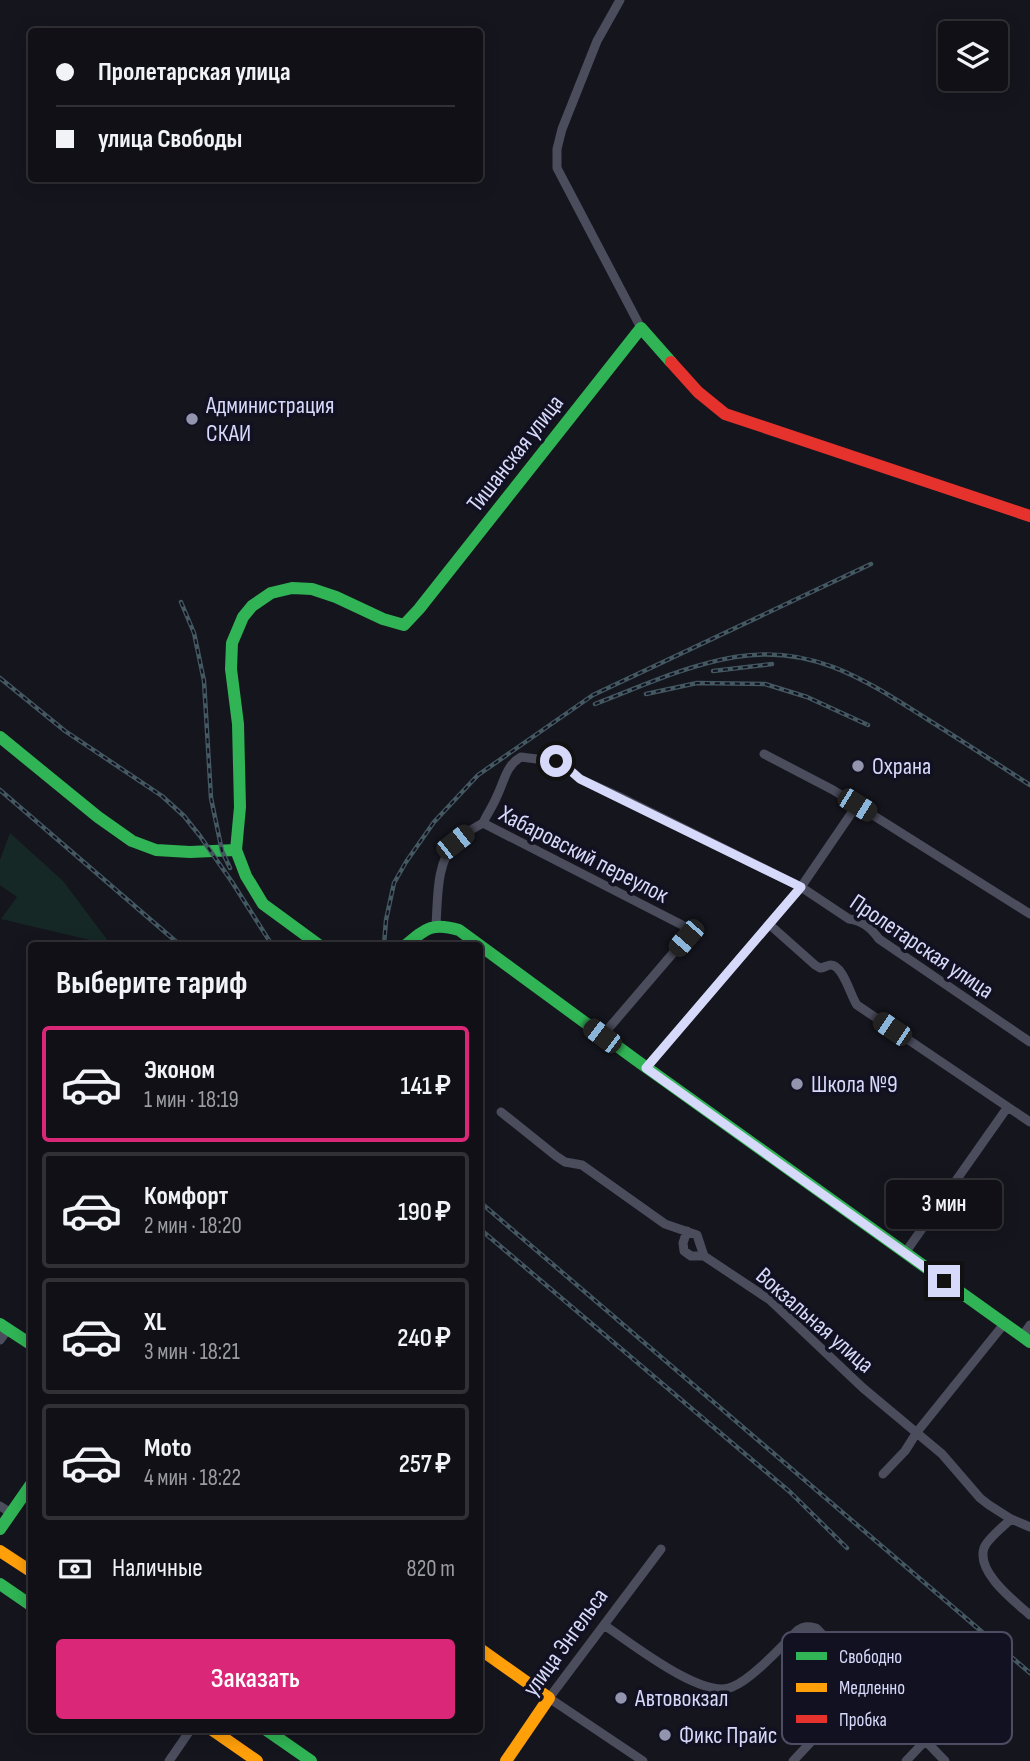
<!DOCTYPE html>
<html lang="ru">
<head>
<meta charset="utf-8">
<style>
  :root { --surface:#101016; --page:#19191f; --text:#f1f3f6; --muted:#9c9da1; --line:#303035; --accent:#db2777 }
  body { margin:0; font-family:"Sofia Sans Condensed",sans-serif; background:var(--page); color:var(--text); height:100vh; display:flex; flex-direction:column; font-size:26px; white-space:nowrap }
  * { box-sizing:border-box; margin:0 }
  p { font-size:23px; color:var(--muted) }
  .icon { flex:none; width:38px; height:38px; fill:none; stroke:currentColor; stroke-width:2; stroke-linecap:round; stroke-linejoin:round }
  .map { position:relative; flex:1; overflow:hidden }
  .drawer { position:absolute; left:28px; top:942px; width:455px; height:791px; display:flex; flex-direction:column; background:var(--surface); border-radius:7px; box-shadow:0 4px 18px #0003,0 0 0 2px var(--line) }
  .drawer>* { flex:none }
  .top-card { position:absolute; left:28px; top:28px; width:455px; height:154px; border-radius:7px; box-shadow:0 4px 18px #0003,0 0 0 2px var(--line); display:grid; align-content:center; height:154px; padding:0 28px; background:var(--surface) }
  .tools { position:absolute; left:938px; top:21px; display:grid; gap:14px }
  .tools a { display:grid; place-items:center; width:70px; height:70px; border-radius:7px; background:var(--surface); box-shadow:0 4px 18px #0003,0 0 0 2px var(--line); font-size:35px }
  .end { position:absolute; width:32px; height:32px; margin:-16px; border:9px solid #d7d9fa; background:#111; box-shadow:0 0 0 4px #111 }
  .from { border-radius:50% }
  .bubble { position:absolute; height:49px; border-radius:7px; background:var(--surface); box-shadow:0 4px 18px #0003,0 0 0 2px var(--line); font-size:23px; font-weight:600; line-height:49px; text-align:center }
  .car { position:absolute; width:21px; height:42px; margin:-21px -10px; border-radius:9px; box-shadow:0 0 5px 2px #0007; background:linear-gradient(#222 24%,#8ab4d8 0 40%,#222 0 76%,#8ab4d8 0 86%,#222 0) }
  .top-card b { display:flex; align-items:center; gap:24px; height:66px; font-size:26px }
  .top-card b+b { border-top:2px solid var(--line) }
  .top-card i { width:18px; height:18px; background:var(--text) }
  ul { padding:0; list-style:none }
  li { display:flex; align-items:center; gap:21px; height:116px; margin:0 14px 10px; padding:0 14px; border:4px solid var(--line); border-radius:7px }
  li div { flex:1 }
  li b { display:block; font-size:26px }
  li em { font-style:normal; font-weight:600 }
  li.current { border-color:var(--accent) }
  li>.icon { width:63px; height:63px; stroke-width:1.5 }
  h2 { padding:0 28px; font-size:32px; line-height:84px }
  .pay { display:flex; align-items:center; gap:18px; height:77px; padding:0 28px; font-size:26px }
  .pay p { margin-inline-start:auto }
  .cta { display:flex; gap:14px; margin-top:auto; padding:14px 28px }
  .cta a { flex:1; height:80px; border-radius:7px; background:var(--accent); color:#fff; font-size:28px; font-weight:600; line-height:80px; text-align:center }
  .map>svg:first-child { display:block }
  .green { fill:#152825 }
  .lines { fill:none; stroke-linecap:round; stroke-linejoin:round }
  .street { stroke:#4b4d5d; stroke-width:9 }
  .fast { stroke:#30b455; stroke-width:12 }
  .slow { stroke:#ff9f0a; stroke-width:12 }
  .jam { stroke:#e5322d; stroke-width:12 }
  .rail-casing { stroke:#445860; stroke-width:4.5 }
  .rail { stroke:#112; stroke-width:2; stroke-dasharray:5; stroke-linecap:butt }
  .route { stroke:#d7d9fa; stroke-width:9 }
  .poi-dot { fill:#9394ad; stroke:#112; stroke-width:2.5 }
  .labels { text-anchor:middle; stroke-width:7; stroke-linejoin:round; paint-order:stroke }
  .poi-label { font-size:24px; fill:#d7d9fa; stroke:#112; text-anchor:start }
  .street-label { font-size:24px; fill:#d7d9fa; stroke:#112 }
  .key { fill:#112; stroke:#4c4d63; stroke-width:2 }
  .key-label { font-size:19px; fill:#d7d9fa }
</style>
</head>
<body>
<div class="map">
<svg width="1030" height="1761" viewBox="0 0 1030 1761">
  <rect width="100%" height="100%" fill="#15151e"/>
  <!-- green -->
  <path class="green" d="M10 833 63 881 111 945 1 919 17 897 0 885V860Z"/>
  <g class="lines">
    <!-- street -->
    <path class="street" d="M620 0 597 41 562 129 557 149V168L641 328
      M764 754 833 790 1030 914
      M483 823C487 814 493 806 497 796 504 782 506 765 521 757L560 762 580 779 618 796 801 887 849 919C863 921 871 928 879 939L1030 1042
      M436 924C438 897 436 864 455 842 462 834 474 828 483 823L684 926 688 933 686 938 602 1036
      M770 925 815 965 820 968C824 968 827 965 831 965 843 965 851 997 857 1005L1030 1122
      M646 1068 801 887 857 805
      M501 1112 556 1156 565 1162 582 1165 665 1224 697 1235 704 1256 770 1300 863 1388 942 1454 980 1498 989 1505 1011 1519 1030 1527
      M687 1231 683 1243 684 1251 691 1256H704
      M905 1253 1007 1108
      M1022 1337 1030 1325
      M0 1340 8 1329
      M883 1474 905 1451 917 1432 1004 1324
      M0 1506 11 1513
      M1011 1519C1004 1526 987 1539 984 1548 976 1572 1014 1601 1030 1615
      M604 1625C630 1642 702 1700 732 1687 752 1679 782 1646 798 1630 804 1626 808 1626 816 1628L945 1761
      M169 1761 191 1729
      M643 1761 549 1698 661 1549
      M793 1761 867 1682
      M906 1761 926 1740"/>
    <!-- fast -->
    <path class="fast" d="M0 737 98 817 132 841 156 850 190 852 236 850
      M319 945 263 904 246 876 236 850 240 807 238 724 231 669 232 643 243 617 252 606 271 593 292 588 312 589 336 597 383 619 404 625 419 609 641 328 671 362
      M406 945C426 928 433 922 459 930L636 1060 1030 1342
      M0 1324 32 1345
      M0 1529 32 1483
      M0 1584 32 1606
      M265 1729 311 1761"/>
    <!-- slow -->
    <path class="slow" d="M0 1551 32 1572
      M480 1649 549 1698 506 1761
      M211 1729 257 1761"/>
    <!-- jam -->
    <path class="jam" d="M671 362 698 392 725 414 1030 516"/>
    <defs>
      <path id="rail" d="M181 602 194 633 204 681 211 798 222 851 230 868
        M713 671 772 664
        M0 678 65 731 162 796 184 816 200 836 232 882 272 945
        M646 694 697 683 765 684 807 697 868 725
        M595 704C640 687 687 665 735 657 813 644 865 680 927 719 962 741 996 763 1030 785
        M0 790 180 945
        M384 945 386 920 394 883 406 862 434 822 478 775 593 695 871 564
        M480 1202 1030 1673
        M480 1229 790 1492 847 1548"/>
    </defs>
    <!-- rail casing -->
    <use href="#rail" class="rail-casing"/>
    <!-- rail -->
    <use href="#rail" class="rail"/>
  </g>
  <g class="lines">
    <!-- route -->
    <path class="route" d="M556 761 563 764 580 779 801 887 646 1068 944 1281"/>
  </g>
  <!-- markers -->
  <g class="poi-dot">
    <circle cx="192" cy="419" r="7"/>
    <circle cx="858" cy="766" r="7"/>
    <circle cx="797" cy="1084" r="7"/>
    <circle cx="621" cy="1698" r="7"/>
    <circle cx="665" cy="1735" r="7"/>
  </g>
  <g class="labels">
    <!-- poi labels -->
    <g class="poi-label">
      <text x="206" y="413">Администрация<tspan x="206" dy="28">СКАИ</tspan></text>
      <text x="872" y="774">Охрана</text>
      <text x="811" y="1092">Школа №9</text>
      <text x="635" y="1706">Автовокзал</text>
      <text x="679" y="1743">Фикс Прайс</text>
    </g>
    <!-- street labels -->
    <g class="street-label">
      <text transform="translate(515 453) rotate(-52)" y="8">Тишанская улица</text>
      <text transform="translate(584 854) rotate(27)" y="8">Хабаровский переулок</text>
      <text transform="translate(922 946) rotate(34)" y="8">Пролетарская улица</text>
      <text transform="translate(815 1320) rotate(41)" y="8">Вокзальная улица</text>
      <text transform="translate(565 1642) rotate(-54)" y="8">улица Энгельса</text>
    </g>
  </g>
  <!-- legend -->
  <rect x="782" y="1632" width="230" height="112" rx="10" class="key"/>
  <rect x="796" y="1652" width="31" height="8" fill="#30b455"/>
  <rect x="796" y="1683" width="31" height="9" fill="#ff9f0a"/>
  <rect x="796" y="1715" width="31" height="8" fill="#e5322d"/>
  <g class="key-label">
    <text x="839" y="1663">Свободно</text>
    <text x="839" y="1694">Медленно</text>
    <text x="839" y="1726">Пробка</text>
  </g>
</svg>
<div class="tools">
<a><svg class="icon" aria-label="layers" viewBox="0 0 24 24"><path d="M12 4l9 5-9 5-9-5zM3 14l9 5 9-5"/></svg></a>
</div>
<i class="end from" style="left:556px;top:761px"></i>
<i class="end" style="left:944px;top:1281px"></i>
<div class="bubble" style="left:886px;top:1180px;width:116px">3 мин</div>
<i class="car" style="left:857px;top:805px;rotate:122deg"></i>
<i class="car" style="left:455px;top:842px;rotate:52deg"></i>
<i class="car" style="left:686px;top:938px;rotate:221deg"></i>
<i class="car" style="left:892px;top:1029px;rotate:304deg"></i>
<i class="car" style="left:602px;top:1036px;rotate:307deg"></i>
<div class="top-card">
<b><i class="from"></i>Пролетарская улица</b>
<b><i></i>улица Свободы</b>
</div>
<section class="drawer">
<h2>Выберите тариф</h2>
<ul>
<li class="current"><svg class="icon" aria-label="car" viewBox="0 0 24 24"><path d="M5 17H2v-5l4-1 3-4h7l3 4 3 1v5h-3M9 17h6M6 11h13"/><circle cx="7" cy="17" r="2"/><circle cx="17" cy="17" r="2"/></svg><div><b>Эконом</b><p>1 мин · 18:19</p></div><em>141 ₽</em></li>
<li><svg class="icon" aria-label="car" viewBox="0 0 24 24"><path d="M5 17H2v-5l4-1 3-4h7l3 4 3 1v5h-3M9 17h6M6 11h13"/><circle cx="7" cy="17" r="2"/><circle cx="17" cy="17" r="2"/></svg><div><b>Комфорт</b><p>2 мин · 18:20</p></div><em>190 ₽</em></li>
<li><svg class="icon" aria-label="car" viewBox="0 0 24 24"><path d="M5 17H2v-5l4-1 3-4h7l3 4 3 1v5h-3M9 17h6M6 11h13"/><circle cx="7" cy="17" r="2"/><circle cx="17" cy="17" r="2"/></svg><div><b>XL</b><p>3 мин · 18:21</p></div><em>240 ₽</em></li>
<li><svg class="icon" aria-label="car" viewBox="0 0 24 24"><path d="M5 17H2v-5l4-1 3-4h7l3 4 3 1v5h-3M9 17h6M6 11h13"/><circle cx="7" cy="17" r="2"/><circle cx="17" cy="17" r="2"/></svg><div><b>Moto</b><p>4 мин · 18:22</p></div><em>257 ₽</em></li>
</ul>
<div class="pay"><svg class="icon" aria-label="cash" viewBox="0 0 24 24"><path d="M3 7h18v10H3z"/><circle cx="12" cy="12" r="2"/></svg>Наличные<p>820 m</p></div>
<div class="cta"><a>Заказать</a></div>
</section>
</div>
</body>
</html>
